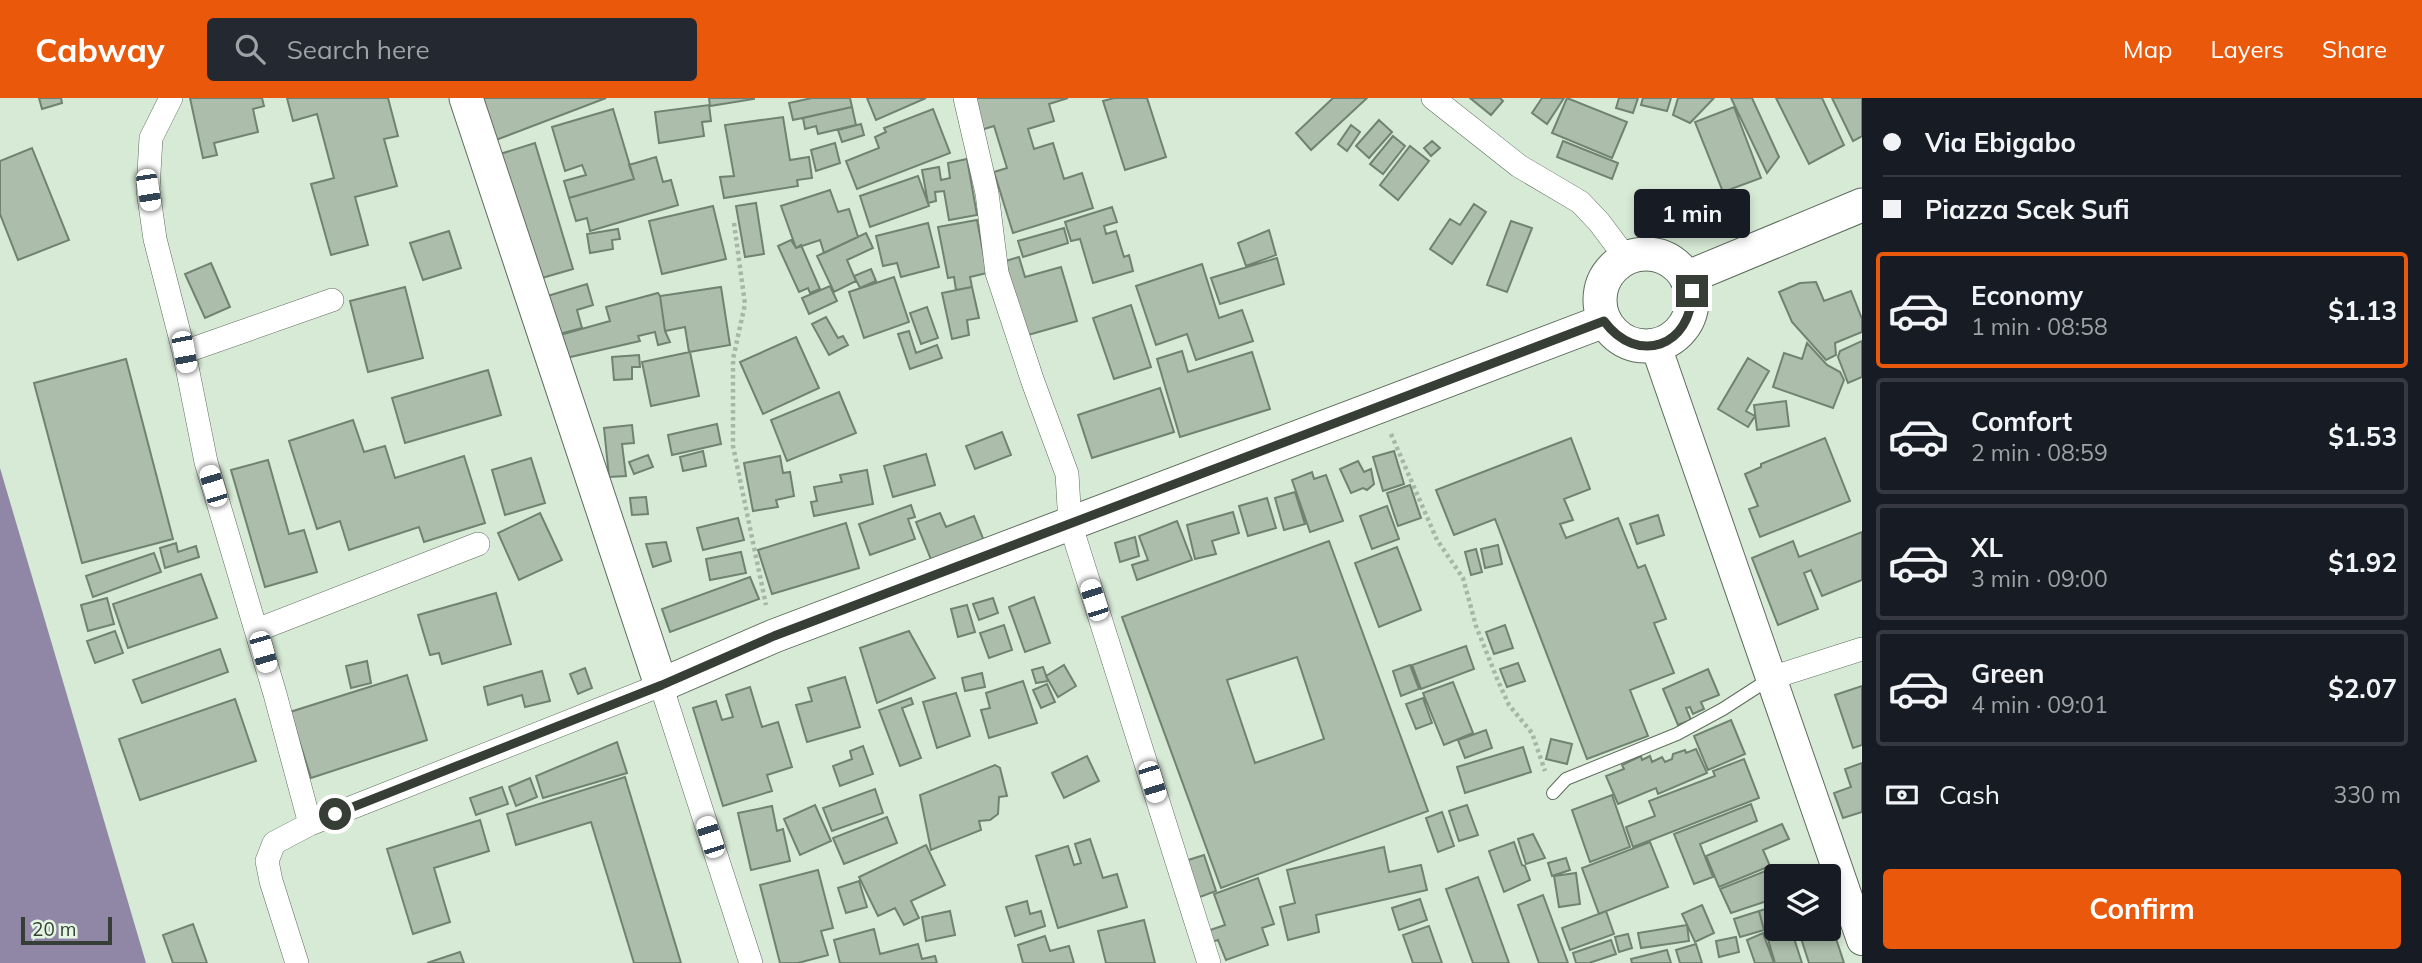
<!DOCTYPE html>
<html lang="en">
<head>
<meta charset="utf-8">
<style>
  :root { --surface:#171b24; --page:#242831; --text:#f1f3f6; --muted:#9ea1a6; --line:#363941; --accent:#ea580c }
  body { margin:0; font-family:Mulish,sans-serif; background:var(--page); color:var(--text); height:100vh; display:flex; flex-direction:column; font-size:26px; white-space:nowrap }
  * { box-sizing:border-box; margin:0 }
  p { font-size:23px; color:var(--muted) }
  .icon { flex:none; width:38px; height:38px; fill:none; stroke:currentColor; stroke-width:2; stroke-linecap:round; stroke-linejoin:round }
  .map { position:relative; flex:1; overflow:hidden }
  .sheet { display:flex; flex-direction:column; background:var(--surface); width:560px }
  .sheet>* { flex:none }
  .top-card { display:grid; align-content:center; height:154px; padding:0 21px; background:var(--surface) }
  .fabs { position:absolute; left:1764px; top:766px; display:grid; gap:14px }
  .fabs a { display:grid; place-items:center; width:77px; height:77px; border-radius:7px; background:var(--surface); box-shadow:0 4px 10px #0003; font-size:35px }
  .scale { position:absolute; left:21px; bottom:18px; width:91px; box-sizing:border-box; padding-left:7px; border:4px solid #363e36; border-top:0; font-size:19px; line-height:24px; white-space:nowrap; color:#363e36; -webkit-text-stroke:5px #e4f7e3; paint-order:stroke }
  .end { position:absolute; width:32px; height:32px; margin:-16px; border:9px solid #363e36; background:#fff; box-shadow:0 0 0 4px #fff }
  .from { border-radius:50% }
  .bubble { position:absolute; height:49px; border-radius:7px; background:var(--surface); box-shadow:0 4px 10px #0003; font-size:23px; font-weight:700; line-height:49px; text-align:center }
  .car { position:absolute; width:21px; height:42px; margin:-21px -10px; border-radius:9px; box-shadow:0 0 5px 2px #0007; background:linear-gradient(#fff 24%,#345 0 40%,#fff 0 76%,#345 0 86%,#fff 0) }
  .top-card b { display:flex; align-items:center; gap:24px; height:66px; font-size:26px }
  .top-card b+b { border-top:2px solid var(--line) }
  .top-card i { width:18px; height:18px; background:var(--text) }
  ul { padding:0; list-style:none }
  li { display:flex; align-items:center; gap:21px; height:116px; margin:0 14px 10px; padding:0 7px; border:4px solid var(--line); border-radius:7px }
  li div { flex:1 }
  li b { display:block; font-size:26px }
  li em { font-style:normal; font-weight:700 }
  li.on { border-color:var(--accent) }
  li>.icon { width:63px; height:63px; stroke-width:1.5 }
  .pay { display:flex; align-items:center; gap:18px; height:77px; padding:0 21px; font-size:26px }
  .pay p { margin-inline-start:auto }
  .button { display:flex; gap:14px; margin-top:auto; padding:14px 21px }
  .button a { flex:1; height:80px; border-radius:7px; background:var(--accent); color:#fff; font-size:28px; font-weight:700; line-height:80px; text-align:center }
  header { display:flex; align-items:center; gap:42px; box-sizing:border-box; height:98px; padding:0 35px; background:var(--accent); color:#fff }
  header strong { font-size:33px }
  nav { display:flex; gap:38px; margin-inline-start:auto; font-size:24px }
  .search { width:490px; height:63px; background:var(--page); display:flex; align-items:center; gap:18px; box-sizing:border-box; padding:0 24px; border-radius:7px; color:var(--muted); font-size:26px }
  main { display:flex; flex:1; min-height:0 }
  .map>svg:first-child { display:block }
  .water { fill:#9086a6 }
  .building { fill:#acbeab; stroke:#708270; stroke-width:2; fill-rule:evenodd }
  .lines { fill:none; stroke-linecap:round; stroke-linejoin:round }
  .service-casing { stroke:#5c6d5b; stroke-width:14 }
  .minor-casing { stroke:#5c6d5b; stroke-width:24 }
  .tertiary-casing { stroke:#5c6d5b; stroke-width:32 }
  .secondary-casing { stroke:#5c6d5b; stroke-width:35 }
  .path { stroke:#a7b6a6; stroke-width:4.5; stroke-dasharray:3.5 3.5; stroke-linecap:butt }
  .service { stroke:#fff; stroke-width:12 }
  .minor { stroke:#fff; stroke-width:23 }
  .tertiary { stroke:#fff; stroke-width:30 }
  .secondary { stroke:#fff; stroke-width:33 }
  .route { stroke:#363e36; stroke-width:9 }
</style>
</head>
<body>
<header>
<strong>Cabway</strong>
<div class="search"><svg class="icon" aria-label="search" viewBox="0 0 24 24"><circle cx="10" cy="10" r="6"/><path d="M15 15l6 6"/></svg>Search here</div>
<nav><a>Map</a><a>Layers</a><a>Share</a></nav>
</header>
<main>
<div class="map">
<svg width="1862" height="865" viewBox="0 0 1862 865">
  <rect width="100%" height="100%" fill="#d7ead6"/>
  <!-- water -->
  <path class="water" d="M0 370 146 865H0Z"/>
  <!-- building -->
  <path class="building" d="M39 0H61L62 5 42 11Z
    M190 0H262L264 8 253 11 258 34 214 45 217 57 203 60Z
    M287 0H388L398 38 384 41 397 88 355 99 368 147 331 157 311 86 334 80 317 16 293 23Z
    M480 0H606L496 42Z
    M709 0H754V1L710 8Z
    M812 0H850L852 9 793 22 789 5Z
    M867 0H926L876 22Z
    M971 0H1068L1049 6 1054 23 1028 31 1034 51 1053 45 1064 81 1082 75 1093 110 1013 135 994 74 1007 70 994 28 981 32Z
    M1114 0H1147L1166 59 1125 72 1103 3Z
    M1333 0H1367L1311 52 1296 35Z
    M1470 0H1500L1503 3 1491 17Z
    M1542 0H1564L1547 26 1532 15Z
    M1567 0 1627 24 1612 60 1552 35Z
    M1619 0H1638L1633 15 1616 10Z
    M1643 0H1671L1667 13 1641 7Z
    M1678 0H1714L1690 25 1673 17Z
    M1731 0H1752L1779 59 1767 75Z
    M1776 0H1822L1844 47 1809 66Z
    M1832 0H1862V38L1853 43Z
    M709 7 711 23 702 24 704 38 659 45 655 14Z
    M852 9 856 27 818 36 816 28 805 31 803 20Z
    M1734 9 1761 80 1723 94 1695 24Z
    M613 11 634 81 569 100 564 83 586 77 582 67 565 73 552 29Z
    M933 11 950 55 857 91 846 63 879 50 875 39 886 34 884 30Z
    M783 19 790 62 809 59 812 80 797 82 798 88 724 100 720 79 734 78 725 27Z
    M1379 22 1392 34 1369 60 1356 48Z
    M861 26 864 37 842 44 838 32Z
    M1351 27 1360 34 1347 53 1338 46Z
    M1393 38 1405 48 1383 76 1370 66Z
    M1432 43 1440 50 1431 58 1424 50Z
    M1563 43 1618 65 1612 81 1557 59Z
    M535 45 573 171 535 182 497 57Z
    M835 45 840 65 816 73 811 52Z
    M1410 48 1429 63 1398 102 1380 87Z
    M32 50 69 142 18 162 0 116V63Z
    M656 59 663 84 671 82 678 107 590 133 587 120 576 123 569 100 634 81 629 67Z
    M967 61 977 117 949 122 944 93 935 94 936 103 928 105 922 72 939 69 941 82 950 80 948 65Z
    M918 78 929 108 870 129 860 98Z
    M830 92 838 114 849 111 858 139 824 155 820 142 796 150 781 108Z
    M756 105 764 156 745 159 736 108Z
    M1474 106 1486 114 1452 166 1430 151 1450 121 1460 127Z
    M713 108 726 161 662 176 649 123Z
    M1112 109 1117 124 1104 128 1106 136 1116 133 1124 159 1129 157 1133 173 1093 185 1080 141 1071 143 1065 124Z
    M977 122 987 175 970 179 972 189 956 192 954 179 948 180 938 129Z
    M1511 123 1532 130 1507 194 1487 187Z
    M928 125 939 169 901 179 897 165 883 168 876 138Z
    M1064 130 1068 145 1023 159 1018 143Z
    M618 131 620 141 612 142 613 151 590 155 587 136Z
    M1269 132 1276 157 1246 168 1238 145Z
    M449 133 461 170 423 182 410 145Z
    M866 135 873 150 847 162 856 183 834 194 817 158Z
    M791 142 796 150 801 147 820 191 810 195 808 190 799 194 778 148Z
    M1019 159 1025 179 1061 169 1077 223 1021 239 999 165Z
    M1277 160 1284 186 1220 206 1211 180Z
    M211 165 230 209 205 220 185 176Z
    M1202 166 1219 220 1242 212 1253 243 1196 262 1187 236 1156 247 1136 188Z
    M871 171 876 183 860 190 854 178Z
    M894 179 909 224 864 240 849 194Z
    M1816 184 1824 203 1851 193 1862 221V234L1835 245 1836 257 1826 262 1792 224 1779 194 1800 185Z
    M587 186 593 207 577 212 582 230 552 238 541 200Z
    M830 188 837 203 809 216 802 200Z
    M405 189 423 260 368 274 350 203Z
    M721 189 730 247 689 254 685 229 665 233 660 198Z
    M972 189 979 220 967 222 969 237 952 241 942 195Z
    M658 195 660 198 665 233 670 244 658 247 655 234 638 238 640 243 566 260 560 237 610 223 606 209Z
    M1131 207 1151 269 1114 281 1093 220Z
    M927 209 938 240 921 246 910 215Z
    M826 219 838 240 843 238 848 247 829 257 812 226Z
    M909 233 916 255 937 247 942 260 910 271 898 236Z
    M796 239 819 290 763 316 740 264Z
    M1862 243V279L1848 285 1838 259 1840 253Z
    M1807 245 1827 267 1840 274 1844 282 1833 310 1773 289 1784 255 1802 261Z
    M1182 253 1188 274 1252 254 1270 311 1180 339 1157 261Z
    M690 254 699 298 651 308 642 264Z
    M639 257 640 269H632V281L614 282 612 259Z
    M1748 260 1769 273 1746 313 1755 318 1748 329 1718 311Z
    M126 261 173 441 82 465 34 285Z
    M488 272 501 317 405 345 392 300Z
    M1160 290 1174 334 1092 360 1078 317Z
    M839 294 856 335 787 363 771 322Z
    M1786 303 1789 328 1757 332 1754 307Z
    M353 322 364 354 385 348 395 380 464 358 485 425 424 444 419 429 349 452 340 423 317 431 289 343Z
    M717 326 721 346 672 357 668 337Z
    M632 327 634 345 622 346 626 378 609 379 604 330Z
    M1002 334 1011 357 975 371 966 348Z
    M1571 340 1590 391 1564 401 1573 422 1560 426 1566 440 1618 420 1638 470 1645 467 1666 521 1654 525 1674 575 1630 592 1648 638 1587 661 1495 421 1454 437 1436 392Z
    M1825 340 1850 403 1760 439 1749 411 1758 408 1745 376 1761 369V366Z
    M703 353 706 368 683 373 680 359Z
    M1394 353 1404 386 1383 393 1373 359Z
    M926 356 935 387 893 399 884 368Z
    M648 357 653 369 634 376 629 364Z
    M780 358 783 375 790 374 794 398 776 402 778 409 753 413 744 365Z
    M531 360 545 405 505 417 492 372Z
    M268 362 289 436 304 432 317 474 265 489 231 372Z
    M1358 363 1364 374 1371 371 1374 386 1367 392 1363 390 1351 395 1340 371Z
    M867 372 873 406 814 418 811 404 817 403 814 389 842 384 840 377Z
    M1312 374 1314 381 1326 377 1343 423 1310 434 1292 382Z
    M1410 387 1421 420 1398 428 1387 395Z
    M1295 394 1305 426 1284 432 1275 400Z
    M646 399 648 416 632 417 630 400Z
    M1267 400 1276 430 1248 438 1239 408Z
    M911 407 915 419 908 421 915 441 870 457 859 426Z
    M1387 408 1399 441 1372 451 1360 418Z
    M1233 414 1239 435 1212 443 1216 456 1195 461 1187 427Z
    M540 415 562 462 519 482 498 435Z
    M940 415 946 429 974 418 986 448 934 469 916 424Z
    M1658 417 1664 437 1637 446 1630 426Z
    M738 420 744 442 703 452 697 430Z
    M1177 423 1192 462 1137 482 1132 467 1148 462 1139 438Z
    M846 425 859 470 772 496 758 452Z
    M1862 434V482L1822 498 1811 472 1804 475 1818 511 1778 527 1752 460 1793 443 1799 459Z
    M1135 439 1139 458 1120 464 1115 445Z
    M1329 443 1428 713 1221 790 1122 519ZM1297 559 1324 641 1255 665 1227 582Z
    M666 444 671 463 653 469 646 446Z
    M176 445 178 454 196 448 199 459 165 470 160 450Z
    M1498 447 1502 466 1485 470 1481 451Z
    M1397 449 1421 512 1379 529 1355 465Z
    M1476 451 1482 474 1471 477 1465 454Z
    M741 454 746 475 710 482 706 461Z
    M154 455 161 474 93 499 86 478Z
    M201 476 217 520 128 550 113 506Z
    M750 479 759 501 670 534 662 511Z
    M496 495 511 546 442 566 439 555 430 557 418 517Z
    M1034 499 1050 545 1025 554 1009 509Z
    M107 500 114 526 88 533 81 507Z
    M993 500 998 515 979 522 973 506Z
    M967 507 975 534 958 539 951 511Z
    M1004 527 1012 552 989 560 980 535Z
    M1505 527 1513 550 1494 556 1486 534Z
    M115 533 123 555 95 565 87 543Z
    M909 533 935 580 877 605 860 550Z
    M1466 548 1474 571 1421 591 1412 567Z
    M220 551 228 574 142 605 133 582Z
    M367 563 371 585 351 590 346 568Z
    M1518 565 1525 583 1507 589 1500 571Z
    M1064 567 1076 588 1058 599 1046 578Z
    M1410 567 1419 591 1401 598 1393 573Z
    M1043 569 1048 583 1036 585 1032 572Z
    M585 570 592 590 578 596 570 576Z
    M1708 571 1719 597 1701 604 1704 611 1693 616 1690 609 1686 610 1691 622 1678 627 1663 591Z
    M542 573 550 603 525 609 522 597 488 607 484 589Z
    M982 575 985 589 965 593 962 580Z
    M407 577 427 642 311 680 290 614Z
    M845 579 860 629 807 644 796 607 812 603 808 590Z
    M1023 583 1037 625 989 640 981 612 990 610 986 595Z
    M1453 584 1473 635 1444 647 1423 595Z
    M1047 586 1055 604 1041 610 1033 592Z
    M1862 588V647L1853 650 1835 597Z
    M750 589 762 629 778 624 792 669 767 677 772 693 723 708 693 610 716 603 722 622 733 619 726 597Z
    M956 595 970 638 937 650 923 604Z
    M911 600 913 606 902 610 921 660 900 668 879 612Z
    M1423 600 1432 625 1416 631 1406 606Z
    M235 601 256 663 140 702 119 641Z
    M1731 622 1745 656 1708 672 1694 638Z
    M1486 632 1492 650 1465 660 1458 642Z
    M1551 641 1572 646 1567 666 1546 661Z
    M617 644 627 675 543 700 536 678Z
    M863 648 873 676 840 688 833 668 852 661 850 653Z
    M1523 649 1531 674 1465 695 1457 669Z
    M1696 651 1707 675 1658 696 1656 690 1618 706 1606 678 1624 671 1622 667 1641 658 1642 662 1650 658 1652 664 1662 659 1665 664 1672 661 1673 656 1685 652 1686 655Z
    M1087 658 1099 683 1064 700 1052 675Z
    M1744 661 1759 700 1633 749 1626 729 1655 718 1649 703 1715 678 1713 673Z
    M1862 665V714L1843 720 1834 695 1851 689 1845 671Z
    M995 667 1000 670 1007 698 999 699 998 716 990 722 979 723 981 732 931 752 920 697Z
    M625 679 681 865H634L591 724 516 747 507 716Z
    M530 680 537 699 516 708 509 689Z
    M502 689 508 706 476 717 470 700Z
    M875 691 883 715 832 733 823 710Z
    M1612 697 1630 749 1590 764 1572 712Z
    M1751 706 1757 723 1700 746 1713 779 1694 786 1674 736Z
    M815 707 831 743 800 757 784 721Z
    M1467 707 1478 737 1459 743 1449 713Z
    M772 708 777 733 783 731 790 763 751 772 738 715Z
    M1442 714 1454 748 1438 754 1426 720Z
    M887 719 897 745 844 766 833 740Z
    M480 722 489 753 434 770 450 824 413 836 387 751Z
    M1782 726 1789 741 1763 752 1770 768 1719 789 1706 758Z
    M1533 736 1545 760 1526 766 1518 741Z
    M1090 741 1103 780 1117 776 1127 809 1058 830 1036 758 1068 748 1074 767 1081 765 1075 746Z
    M1514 744 1522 767 1525 768 1530 782 1504 794 1489 753Z
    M1650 744 1668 789 1599 816 1582 770Z
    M926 747 945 787 911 803 919 820 904 827 895 810 878 818 859 779Z
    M1384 749 1389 774 1421 767 1427 792 1316 817 1319 834 1288 842 1280 809 1295 805 1287 772Z
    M1204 757 1216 793 1192 802 1179 765Z
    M1566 760 1570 772 1552 778 1548 765Z
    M1773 770 1777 779 1776 800 1731 815 1720 791Z
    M818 772 833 830 821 833 828 857 798 865H780L760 787Z
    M1576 775 1580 806 1559 809 1554 778Z
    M1478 779 1509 865H1473L1446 791Z
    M1258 780 1274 826 1262 830 1268 847 1226 862 1218 842 1205 846 1201 835 1225 827 1214 796Z
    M859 783 867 809 846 815 838 790Z
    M1543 797 1568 865H1539L1518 807Z
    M1420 801 1427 822 1399 832 1392 810Z
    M1027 803 1030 816 1041 813 1045 828 1015 838 1006 809Z
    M1702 807 1714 835 1695 844 1682 816Z
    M1776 808V830L1764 832 1759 813Z
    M950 813 955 837 926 843 922 819Z
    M1606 813 1614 836 1570 852 1562 830Z
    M1759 813 1764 832 1740 839 1734 821Z
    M1829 819 1844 865H1809L1798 831H1829Z
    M1144 822 1155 865H1106L1098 833Z
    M193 826 207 865H173L163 837Z
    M1687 827 1689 843 1641 850 1638 835Z
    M1429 828 1442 865H1413L1403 837Z
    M874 831 880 856 918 846 922 861 935 858 937 865H840L834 842Z
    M1787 831H1791L1802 865H1775L1767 838Z
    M1763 835 1774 865H1755L1747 842Z
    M1628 836 1632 850 1619 854 1615 839Z
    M1045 838 1050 853 1069 848 1074 865H1023L1018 847Z
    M1736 839 1739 854 1719 859 1716 843Z
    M1611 842 1616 856 1589 865H1576L1573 855Z
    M1696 846 1702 865H1680L1676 852Z
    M1667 852 1671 865H1632L1631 861Z
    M460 854 464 865H427Z"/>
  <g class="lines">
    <defs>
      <path id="service" d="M1553 695 1566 681 1677 636 1723 611 1771 580"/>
      <path id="minor" d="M171 0 151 40 148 92 155 141 184 254 206 364 275 596 310 726
        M965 0 987 95 997 175 1033 284 1067 376 1070 425 1209 865
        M1433 0 1519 68 1580 104 1599 124 1626 160
        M184 254 332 202
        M257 532 478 446
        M1771 580 1862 551
        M297 865 271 783 267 763 274 745 310 726 661 587 751 865"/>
      <path id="tertiary" d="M1656 248 1862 842"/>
      <path id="secondary" d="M466 0 661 587 774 538 1604 223
        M1600 202a46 46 0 1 1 92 0a46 46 0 1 1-92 0Z
        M1686 180 1862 107"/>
    </defs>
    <!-- service casing -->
    <use href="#service" class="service-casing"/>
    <!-- minor casing -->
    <use href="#minor" class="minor-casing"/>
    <!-- tertiary casing -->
    <use href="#tertiary" class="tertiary-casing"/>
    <!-- secondary casing -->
    <use href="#secondary" class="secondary-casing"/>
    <!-- path -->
    <path class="path" d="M734 125 745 206 733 261V348L766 507
      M1391 336 1437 442 1463 480 1476 528 1498 583 1509 607 1532 635 1545 673"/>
    <!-- service -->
    <use href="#service" class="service"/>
    <!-- minor -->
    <use href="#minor" class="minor"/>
    <!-- tertiary -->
    <use href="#tertiary" class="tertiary"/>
    <!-- secondary -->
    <use href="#secondary" class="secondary"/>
  </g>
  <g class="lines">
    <!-- route -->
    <path class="route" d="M335 716 662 587 774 538 1604 223C1637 268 1692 249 1692 193"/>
  </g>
</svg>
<div class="fabs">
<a><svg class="icon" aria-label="layers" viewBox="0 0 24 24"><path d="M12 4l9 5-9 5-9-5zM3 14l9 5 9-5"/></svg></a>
</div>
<div class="scale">20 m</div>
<i class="end from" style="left:335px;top:716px"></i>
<i class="end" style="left:1692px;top:193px"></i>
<div class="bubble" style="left:1634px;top:91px;width:116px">1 min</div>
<i class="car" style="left:148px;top:92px;rotate:171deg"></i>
<i class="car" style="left:184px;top:254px;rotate:169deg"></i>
<i class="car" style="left:213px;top:388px;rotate:343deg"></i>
<i class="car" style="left:1094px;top:502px;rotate:342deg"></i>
<i class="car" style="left:263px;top:554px;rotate:164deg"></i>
<i class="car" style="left:1152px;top:684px;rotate:163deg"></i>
<i class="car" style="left:710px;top:739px;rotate:342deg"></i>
</div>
<section class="sheet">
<div class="top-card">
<b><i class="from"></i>Via Ebigabo</b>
<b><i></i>Piazza Scek Sufi</b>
</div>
<ul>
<li class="on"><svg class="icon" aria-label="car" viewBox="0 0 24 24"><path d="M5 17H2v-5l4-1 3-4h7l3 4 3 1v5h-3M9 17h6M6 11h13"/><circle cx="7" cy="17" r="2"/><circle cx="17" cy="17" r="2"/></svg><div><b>Economy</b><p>1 min · 08:58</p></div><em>$1.13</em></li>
<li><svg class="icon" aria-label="car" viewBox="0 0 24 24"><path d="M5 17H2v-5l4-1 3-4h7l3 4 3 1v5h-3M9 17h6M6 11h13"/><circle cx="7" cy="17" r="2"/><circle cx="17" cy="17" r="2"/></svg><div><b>Comfort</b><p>2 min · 08:59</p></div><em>$1.53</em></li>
<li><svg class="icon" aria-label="car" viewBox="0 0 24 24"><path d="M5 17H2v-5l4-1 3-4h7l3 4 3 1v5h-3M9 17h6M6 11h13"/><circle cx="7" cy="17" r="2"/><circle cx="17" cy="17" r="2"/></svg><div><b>XL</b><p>3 min · 09:00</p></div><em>$1.92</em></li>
<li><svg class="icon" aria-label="car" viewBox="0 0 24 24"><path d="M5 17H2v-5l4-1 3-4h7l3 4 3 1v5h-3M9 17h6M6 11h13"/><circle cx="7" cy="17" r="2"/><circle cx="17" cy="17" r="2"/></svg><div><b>Green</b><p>4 min · 09:01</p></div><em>$2.07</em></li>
</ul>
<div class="pay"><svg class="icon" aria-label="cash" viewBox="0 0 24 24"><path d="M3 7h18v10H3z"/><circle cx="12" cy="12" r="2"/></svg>Cash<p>330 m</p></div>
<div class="button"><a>Confirm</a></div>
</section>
</main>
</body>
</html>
